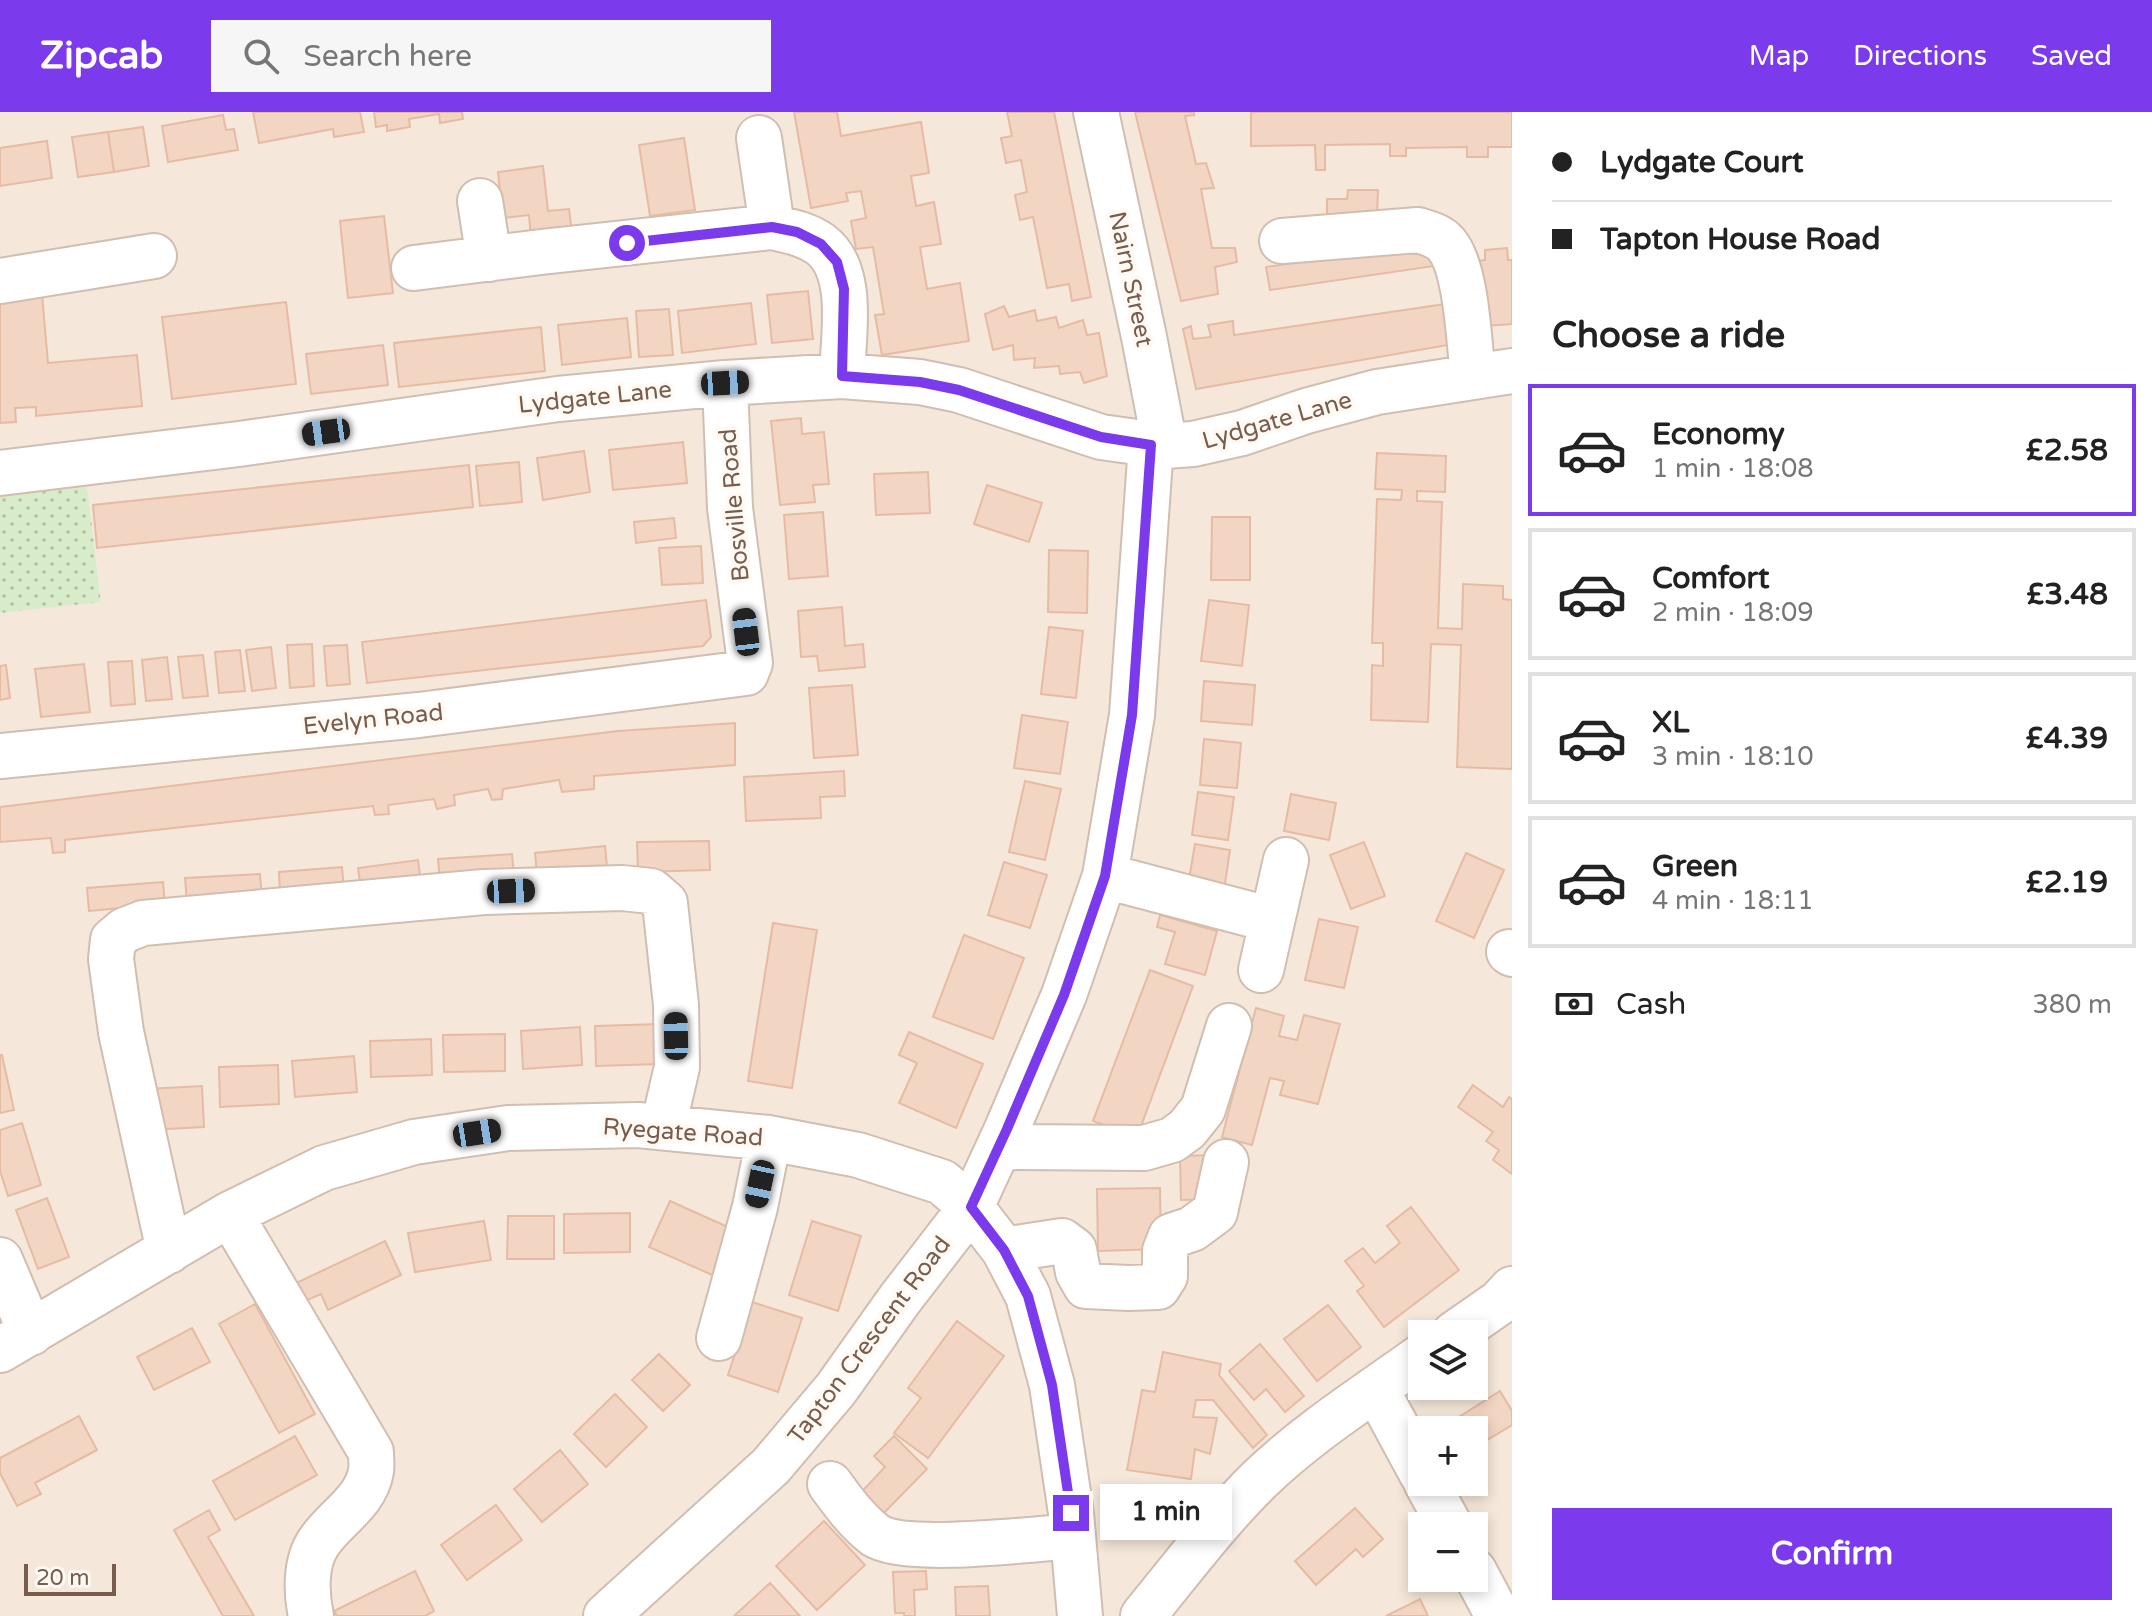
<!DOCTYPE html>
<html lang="en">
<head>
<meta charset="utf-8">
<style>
  :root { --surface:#fff; --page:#f6f6f6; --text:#222; --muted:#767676; --line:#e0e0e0; --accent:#7c3aed }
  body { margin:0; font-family:"Varela Round",sans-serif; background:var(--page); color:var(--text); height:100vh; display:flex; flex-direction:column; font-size:30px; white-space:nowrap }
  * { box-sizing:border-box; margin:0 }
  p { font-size:26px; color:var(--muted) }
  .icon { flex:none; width:44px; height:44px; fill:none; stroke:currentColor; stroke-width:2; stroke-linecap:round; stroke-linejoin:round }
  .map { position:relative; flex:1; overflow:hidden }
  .details { display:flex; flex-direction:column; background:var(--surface); width:640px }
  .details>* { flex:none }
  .banner { display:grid; align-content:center; height:176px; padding:0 40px; background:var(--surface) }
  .buttons { position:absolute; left:1408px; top:1208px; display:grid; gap:16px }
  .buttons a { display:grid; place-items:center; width:80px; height:80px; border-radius:0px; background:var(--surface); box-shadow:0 4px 12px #0003; font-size:40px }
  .scale { position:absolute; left:24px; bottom:20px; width:92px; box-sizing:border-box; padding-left:8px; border:4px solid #7a5c4d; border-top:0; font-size:22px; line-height:28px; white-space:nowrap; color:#7a5c4d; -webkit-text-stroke:6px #fffaf3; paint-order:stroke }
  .end { position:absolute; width:36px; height:36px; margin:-18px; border:10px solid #7c3aed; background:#fff; box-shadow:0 0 0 4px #fff }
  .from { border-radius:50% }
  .bubble { position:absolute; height:56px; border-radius:0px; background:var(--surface); box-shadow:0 4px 12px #0003; font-size:26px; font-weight:700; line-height:56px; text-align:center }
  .car { position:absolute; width:24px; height:48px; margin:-24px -12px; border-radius:10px; box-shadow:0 0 6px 2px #0007; background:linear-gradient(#222 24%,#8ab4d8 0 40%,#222 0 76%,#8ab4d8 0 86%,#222 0) }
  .banner b { display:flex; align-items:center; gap:28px; height:76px; font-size:30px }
  .banner b+b { border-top:2px solid var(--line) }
  .banner i { width:20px; height:20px; background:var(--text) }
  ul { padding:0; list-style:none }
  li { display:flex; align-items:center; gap:24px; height:132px; margin:0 16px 12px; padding:0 24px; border:4px solid var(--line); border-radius:0px }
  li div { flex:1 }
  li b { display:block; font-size:30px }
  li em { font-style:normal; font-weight:700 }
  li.active { border-color:var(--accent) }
  li>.icon { width:72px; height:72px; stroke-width:1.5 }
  h2 { padding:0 40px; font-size:36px; line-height:96px }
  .pay { display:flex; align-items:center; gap:20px; height:88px; padding:0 40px; font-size:30px }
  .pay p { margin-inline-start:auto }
  .cta { display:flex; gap:16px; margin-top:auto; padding:16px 40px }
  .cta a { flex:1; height:92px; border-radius:0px; background:var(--accent); color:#fff; font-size:32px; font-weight:700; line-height:92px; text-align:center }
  header { display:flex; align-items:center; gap:48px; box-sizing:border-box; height:112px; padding:0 40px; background:var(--accent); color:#fff }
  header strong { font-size:38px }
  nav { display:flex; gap:44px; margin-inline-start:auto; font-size:28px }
  .search { width:560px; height:72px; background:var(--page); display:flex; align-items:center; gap:20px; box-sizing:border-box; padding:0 28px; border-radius:0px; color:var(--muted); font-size:30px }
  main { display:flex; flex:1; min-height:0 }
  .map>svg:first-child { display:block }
  .residential { fill:#f5e8da; fill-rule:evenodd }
  .grass { fill:url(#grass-dots) }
  .building { fill:#f3d5c3; stroke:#e6bba3; stroke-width:2 }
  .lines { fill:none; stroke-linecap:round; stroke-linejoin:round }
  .minor-casing { stroke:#d1beb0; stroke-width:48 }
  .minor { stroke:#fff; stroke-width:44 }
  .route { stroke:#7c3aed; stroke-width:10 }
  .labels { text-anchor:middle; stroke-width:8; stroke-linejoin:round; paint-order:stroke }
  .street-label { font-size:24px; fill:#7a5c4d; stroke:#fffaf3 }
</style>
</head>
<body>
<header>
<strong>Zipcab</strong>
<div class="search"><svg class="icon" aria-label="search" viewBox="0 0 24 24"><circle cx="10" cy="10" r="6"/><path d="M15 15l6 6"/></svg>Search here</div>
<nav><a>Map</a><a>Directions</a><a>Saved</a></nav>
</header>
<main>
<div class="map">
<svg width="1512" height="1504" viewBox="0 0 1512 1504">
  <defs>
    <pattern id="grass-dots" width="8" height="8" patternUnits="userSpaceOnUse" patternTransform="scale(2)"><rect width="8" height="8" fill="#d8ecc9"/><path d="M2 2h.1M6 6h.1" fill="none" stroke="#b4c2a5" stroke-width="1.8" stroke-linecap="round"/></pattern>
  </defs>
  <rect width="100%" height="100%" fill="#fdf6ec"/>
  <!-- residential -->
  <path class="residential" d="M0 0H1512V1504H0V501L101 489 87 373 0 383ZM1422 1222H1474V1274H1422ZM1422 1318H1474V1370H1422ZM1422 1414H1474V1466H1422Z"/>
  <!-- grass -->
  <path class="grass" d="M87 373 101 490 0 501V383Z"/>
  <!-- building -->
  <path class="building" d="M253 0H360L364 20 334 25 333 17 259 31Z
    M374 0H462L463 7 440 11 439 2 409 7 410 15 387 19V13L376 15Z
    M794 0H837L841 24 921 10 929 61 911 64 916 94 934 90 941 132 920 135 927 177 960 171 969 229 882 243 875 203 884 202 873 135 856 137 851 109 866 106 861 79 846 81 848 89 811 96Z
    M1007 0H1054L1091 185 1072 189 1069 172 1047 176 1033 105 1020 108 1015 83 1027 80 1021 48 1006 51 1001 26 1012 24Z
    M1135 0H1194V3L1185 4 1196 52 1206 51 1214 76 1201 77 1212 136H1235L1237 150 1215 155 1218 182 1181 189Z
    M1251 0H1512V35H1488V45H1467V35L1406 36V44H1390V32L1325 33V58H1316L1315 33 1251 34Z
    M223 3 226 18 234 17 238 38 168 50 162 14Z
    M143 15 149 54 114 60 108 20Z
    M108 20 114 60 78 65 72 25Z
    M684 26 695 98 650 104 639 33Z
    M47 29 52 66 0 74V36Z
    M543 54 548 99 569 97 572 121 531 126 529 103 503 106 498 60Z
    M1348 78H1378L1377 105H1327V87H1347Z
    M384 104 393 181 348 186 340 109Z
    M1413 133 1414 142 1439 138 1441 153 1270 178 1266 155Z
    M1507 136 1508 148H1512V212L1472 215 1464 151 1485 148V138Z
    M808 179 813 227 772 231 767 183Z
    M42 182 48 251 137 243 142 294 36 304V295L15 296 16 310 0 311V185Z
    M286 190 296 272 172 287 162 205Z
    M1459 190 1465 230 1196 277 1183 217 1191 214 1193 227 1211 225 1208 213 1233 209 1234 223Z
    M751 191 756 232 682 241 678 199Z
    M1004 194 1009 205 1035 198 1037 209 1056 205 1059 216 1083 208 1087 223 1099 221 1107 264 1084 271 1080 260 1060 262 1059 254 1034 256 1035 246 1014 248 1013 233 993 238 985 202Z
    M669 197 673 243 639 245 636 199Z
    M627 206 631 245 562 253 558 213Z
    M541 215 545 259 399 275 394 231Z
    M383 233 388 273 311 282 306 242Z
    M801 306 802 322 824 320 829 372 813 373 815 390 780 393 771 309Z
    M683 330 687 371 613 378 609 338Z
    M584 339 590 380 543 388 537 346Z
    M1377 341 1446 344 1445 380 1417 379V389L1442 390 1438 516 1462 517 1463 472 1503 474V487L1512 488V657L1457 655 1461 533 1431 532 1428 610 1371 608 1372 553 1383 554V531H1372L1377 387 1401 388 1402 378 1375 377Z
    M519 350 522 390 480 394 476 354Z
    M469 353 473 395 97 436 93 393Z
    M928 360 930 401 876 403 874 362Z
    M987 373 1042 391 1029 430 974 412Z
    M823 400 828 464 789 467 784 403Z
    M1212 405H1250V468H1211Z
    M674 406 676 426 636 431 634 410Z
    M701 434 703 471 662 473 659 436Z
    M1049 438 1088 439 1087 501 1048 500Z
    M706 488 711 525 703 534 367 571 362 530Z
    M1209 488 1249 493 1242 554 1201 549Z
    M842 495 845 534 863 532 865 555 819 559 817 544 801 545 798 499Z
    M1049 515 1083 519 1076 586 1041 582Z
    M312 532 314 574 290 576 287 533Z
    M347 533 350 572 327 574 324 534Z
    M271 535 276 576 252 579 246 538Z
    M240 538 245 579 219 581 215 540Z
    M203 543 208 584 183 586 178 545Z
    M167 545 172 587 146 589 142 548Z
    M132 549 135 592 111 594 108 550Z
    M84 552 90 600 41 605 35 557Z
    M6 553 10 586 0 588V554Z
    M1204 569 1255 573 1252 613 1201 609Z
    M852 573 858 643 814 646 809 576Z
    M1022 603 1068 610 1060 662 1014 656Z
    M735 611V653L594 664V677L562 680 559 668 503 677 502 687 492 688 488 677 454 683 455 693 437 697 434 687 388 693 389 702 375 703 373 694 65 728V740L53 741 51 726 0 730V695L618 619Z
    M1204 627 1241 631 1237 676 1200 673Z
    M844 659 845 684 820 685 821 706 746 709 744 665Z
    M1025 669 1061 677 1045 748 1009 740Z
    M1198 680 1234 685 1228 728 1192 723Z
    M1291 682 1336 691 1329 728 1284 719Z
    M709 729 710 758 638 760 637 730Z
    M1364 730 1385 784 1351 797 1330 743Z
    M1195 732 1230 738 1224 778 1188 773Z
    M605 734 607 755 537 762 535 741Z
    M1466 741 1504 758 1474 826 1436 809Z
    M512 742 514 764 440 770 438 747Z
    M418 748 421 771 361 778 358 756Z
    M1004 750 1047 763 1030 816 988 803Z
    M342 755 344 778 280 783 279 760Z
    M260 762 262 785 187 790 185 766Z
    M163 770 165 792 89 799 87 776Z
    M1160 803 1217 819 1205 863 1165 852 1175 820 1157 815Z
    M1319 807 1358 815 1344 876 1305 868Z
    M773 811 817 818 792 976 748 969Z
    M964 823 1024 846 993 927 933 905Z
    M1150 858 1193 874 1137 1025 1093 1009Z
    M1256 896 1284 904 1279 924 1297 928 1304 903 1340 912 1318 992 1280 983 1284 969 1270 966 1252 1033 1222 1025Z
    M659 912 661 952 596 954 595 914Z
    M580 915 582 953 523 957 521 919Z
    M909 920 983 952 956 1016 899 991 917 951 899 943Z
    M505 922V959L444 960 443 923Z
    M431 927 432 963 371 965 370 929Z
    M0 943H2L14 998 0 1001Z
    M354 944 357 980 295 985 292 949Z
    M278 953 279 992 220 995 219 955Z
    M1473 973 1503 995 1509 985 1512 987V1062L1493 1048 1499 1038 1486 1029 1493 1020 1458 995Z
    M202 974 204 1015 148 1018 147 977Z
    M22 1011 41 1073 8 1084 0 1059V1018Z
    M1212 1043 1213 1087 1181 1088 1180 1044Z
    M1160 1076 1161 1137 1098 1139 1097 1077Z
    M47 1086 69 1145 38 1157 16 1098Z
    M670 1089 739 1120 719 1166 649 1135Z
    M1411 1095 1459 1158 1384 1215 1357 1179 1364 1174 1345 1149 1363 1136 1375 1151 1400 1131 1387 1114Z
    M630 1101V1140L564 1141V1102Z
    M508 1104H554V1147H507Z
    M484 1109 491 1148 415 1160 408 1121Z
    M812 1109 861 1124 838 1199 789 1183Z
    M385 1129 401 1163 328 1198 321 1182 300 1191 292 1173Z
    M752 1190 802 1206 778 1280 728 1263Z
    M255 1192 315 1302 279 1321 219 1212Z
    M1328 1193 1361 1235 1317 1269 1284 1227Z
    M957 1209 1004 1244 928 1346 894 1321 921 1286 908 1276Z
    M192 1216 210 1250 154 1278 137 1245Z
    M1260 1232 1304 1284 1285 1300 1266 1277 1254 1288 1229 1259Z
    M1163 1240 1221 1252 1219 1263 1267 1323 1253 1336 1213 1288H1196L1193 1305 1217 1306 1210 1342 1195 1337 1191 1367 1127 1358 1142 1278 1155 1280Z
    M659 1242 690 1273 663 1299 632 1268Z
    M1500 1279 1512 1299V1313L1474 1336V1318H1460L1454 1308Z
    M615 1282 647 1315 606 1355 574 1322Z
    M79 1304 97 1338 35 1371 41 1382 17 1394 0 1361V1346Z
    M295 1324 317 1363 235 1408 213 1369Z
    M894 1324 927 1357 874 1411 852 1390 885 1355 874 1344Z
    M560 1338 588 1372 542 1410 514 1377Z
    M496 1393 522 1428 467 1468 441 1433Z
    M1355 1396 1383 1427 1363 1445 1356 1437 1316 1473 1295 1449Z
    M209 1398 220 1418 208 1425 254 1504H223L174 1418Z
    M824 1409 865 1453 817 1498 776 1454Z
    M415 1459 434 1499 425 1504H337L334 1499Z
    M926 1459 927 1477 914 1478 915 1504H904V1501H895L893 1460Z
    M770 1471 800 1504H734Z
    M988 1474 990 1504H956L955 1475Z
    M1420 1487 1428 1504H1386Z"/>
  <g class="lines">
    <defs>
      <path id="minor" d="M1096 0 1144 225 1165 334
        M759 26 772 115
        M480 89 489 147
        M1282 129 1418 118C1428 121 1439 124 1446 132 1467 156 1469 232 1473 264
        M414 156 541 140 772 115C789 119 806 122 820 132 856 158 843 225 842 264
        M0 169 154 144
        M0 361 239 332 558 287 725 271 842 264 920 270 959 278 1101 325 1165 334 1193 332 1242 321 1306 299 1377 280 1512 259
        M0 644 419 603 746 561 750 551 730 396 725 271
        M1105 764 1272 808
        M1509 840 1512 842
        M1261 858 1286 748
        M999 1035 1144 1036 1172 1028 1187 1017 1203 997 1229 914
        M230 1102 371 1340C371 1346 372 1354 371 1359 366 1390 335 1406 319 1430 305 1450 306 1481 311 1504
        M1004 1138 1062 1129 1074 1138 1078 1160 1086 1174 1128 1176 1158 1175 1165 1164V1139L1171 1124 1192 1117 1215 1100 1226 1050
        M169 1139 121 920 111 847 113 828 125 818 143 811 484 780 622 776 651 779 665 791 676 893 677 955 663 1015
        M0 1148 31 1221
        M1454 1222 1500 1190 1512 1177
        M719 1226 755 1095 769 1026
        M0 1238 230 1102 324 1056 414 1030 508 1016 638 1013 769 1026 858 1043 942 1070 971 1095 1004 1138 1028 1184 1052 1273 1071 1401 1080 1504
        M1376 1277 1422 1362
        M1426 1370 1450 1414
        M830 1372C843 1390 857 1409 875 1423 905 1443 1033 1427 1073 1424
        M1474 1459 1498 1504
        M606 1504 771 1354 836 1277 900 1187 971 1095 1007 1017 1064 883 1105 764 1132 603 1151 333
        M1143 1504C1181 1458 1217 1409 1260 1367 1309 1320 1366 1284 1422 1244"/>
    </defs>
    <!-- minor casing -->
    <use href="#minor" class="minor-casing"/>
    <!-- minor -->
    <use href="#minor" class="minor"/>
  </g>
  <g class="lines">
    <!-- route -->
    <path class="route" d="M627 131 772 115 797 120 821 132 837 150 844 177 842 264 920 270 959 278 1101 325 1151 333 1132 603 1105 764 1064 883 1007 1017 971 1095 1004 1138 1028 1184 1052 1273 1071 1401"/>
  </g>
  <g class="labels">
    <!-- street labels -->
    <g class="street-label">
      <text transform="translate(1131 167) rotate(78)" y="8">Nairn Street</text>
      <text transform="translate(595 285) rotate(-6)" y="8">Lydgate Lane</text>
      <text transform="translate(1277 308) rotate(-16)" y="8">Lydgate Lane</text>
      <text transform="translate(734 393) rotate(-95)" y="8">Bosville Road</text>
      <text transform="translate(373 607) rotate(-6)" y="8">Evelyn Road</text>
      <text transform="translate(683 1020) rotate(4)" y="8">Ryegate Road</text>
      <text transform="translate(869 1228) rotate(-53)" y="8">Tapton Crescent Road</text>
    </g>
  </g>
</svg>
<div class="buttons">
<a><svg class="icon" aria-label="layers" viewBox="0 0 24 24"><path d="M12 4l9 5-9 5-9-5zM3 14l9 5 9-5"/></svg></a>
<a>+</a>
<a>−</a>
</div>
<div class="scale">20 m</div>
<i class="end from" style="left:627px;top:131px"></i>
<i class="end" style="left:1071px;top:1401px"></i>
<div class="bubble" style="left:1100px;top:1372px;width:132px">1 min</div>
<i class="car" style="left:725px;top:271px;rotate:87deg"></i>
<i class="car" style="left:326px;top:320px;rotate:262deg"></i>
<i class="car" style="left:746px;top:520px;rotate:353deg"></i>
<i class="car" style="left:511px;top:779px;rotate:88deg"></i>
<i class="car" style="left:676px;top:924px;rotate:359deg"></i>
<i class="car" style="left:477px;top:1021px;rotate:81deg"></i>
<i class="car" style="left:760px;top:1072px;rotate:192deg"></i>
</div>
<section class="details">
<div class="banner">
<b><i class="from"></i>Lydgate Court</b>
<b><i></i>Tapton House Road</b>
</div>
<h2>Choose a ride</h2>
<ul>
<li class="active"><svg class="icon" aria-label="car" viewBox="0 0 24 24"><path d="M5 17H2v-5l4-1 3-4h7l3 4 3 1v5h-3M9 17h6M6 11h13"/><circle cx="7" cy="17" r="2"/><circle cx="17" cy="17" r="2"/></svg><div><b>Economy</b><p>1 min · 18:08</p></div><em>£2.58</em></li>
<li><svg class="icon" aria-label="car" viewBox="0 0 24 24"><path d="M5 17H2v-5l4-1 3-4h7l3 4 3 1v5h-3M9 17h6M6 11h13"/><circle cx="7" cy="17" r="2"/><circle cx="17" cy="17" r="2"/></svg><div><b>Comfort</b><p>2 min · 18:09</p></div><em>£3.48</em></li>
<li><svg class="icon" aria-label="car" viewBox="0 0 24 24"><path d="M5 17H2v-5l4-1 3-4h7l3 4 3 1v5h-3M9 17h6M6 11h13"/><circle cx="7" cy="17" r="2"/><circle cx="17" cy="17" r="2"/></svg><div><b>XL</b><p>3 min · 18:10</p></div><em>£4.39</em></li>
<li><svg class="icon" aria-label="car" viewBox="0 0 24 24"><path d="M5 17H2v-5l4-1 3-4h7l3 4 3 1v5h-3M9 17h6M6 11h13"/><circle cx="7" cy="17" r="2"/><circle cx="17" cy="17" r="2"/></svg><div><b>Green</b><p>4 min · 18:11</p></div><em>£2.19</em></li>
</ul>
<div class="pay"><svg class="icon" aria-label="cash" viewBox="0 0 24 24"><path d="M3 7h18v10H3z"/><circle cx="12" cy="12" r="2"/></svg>Cash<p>380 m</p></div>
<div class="cta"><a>Confirm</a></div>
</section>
</main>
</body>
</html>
